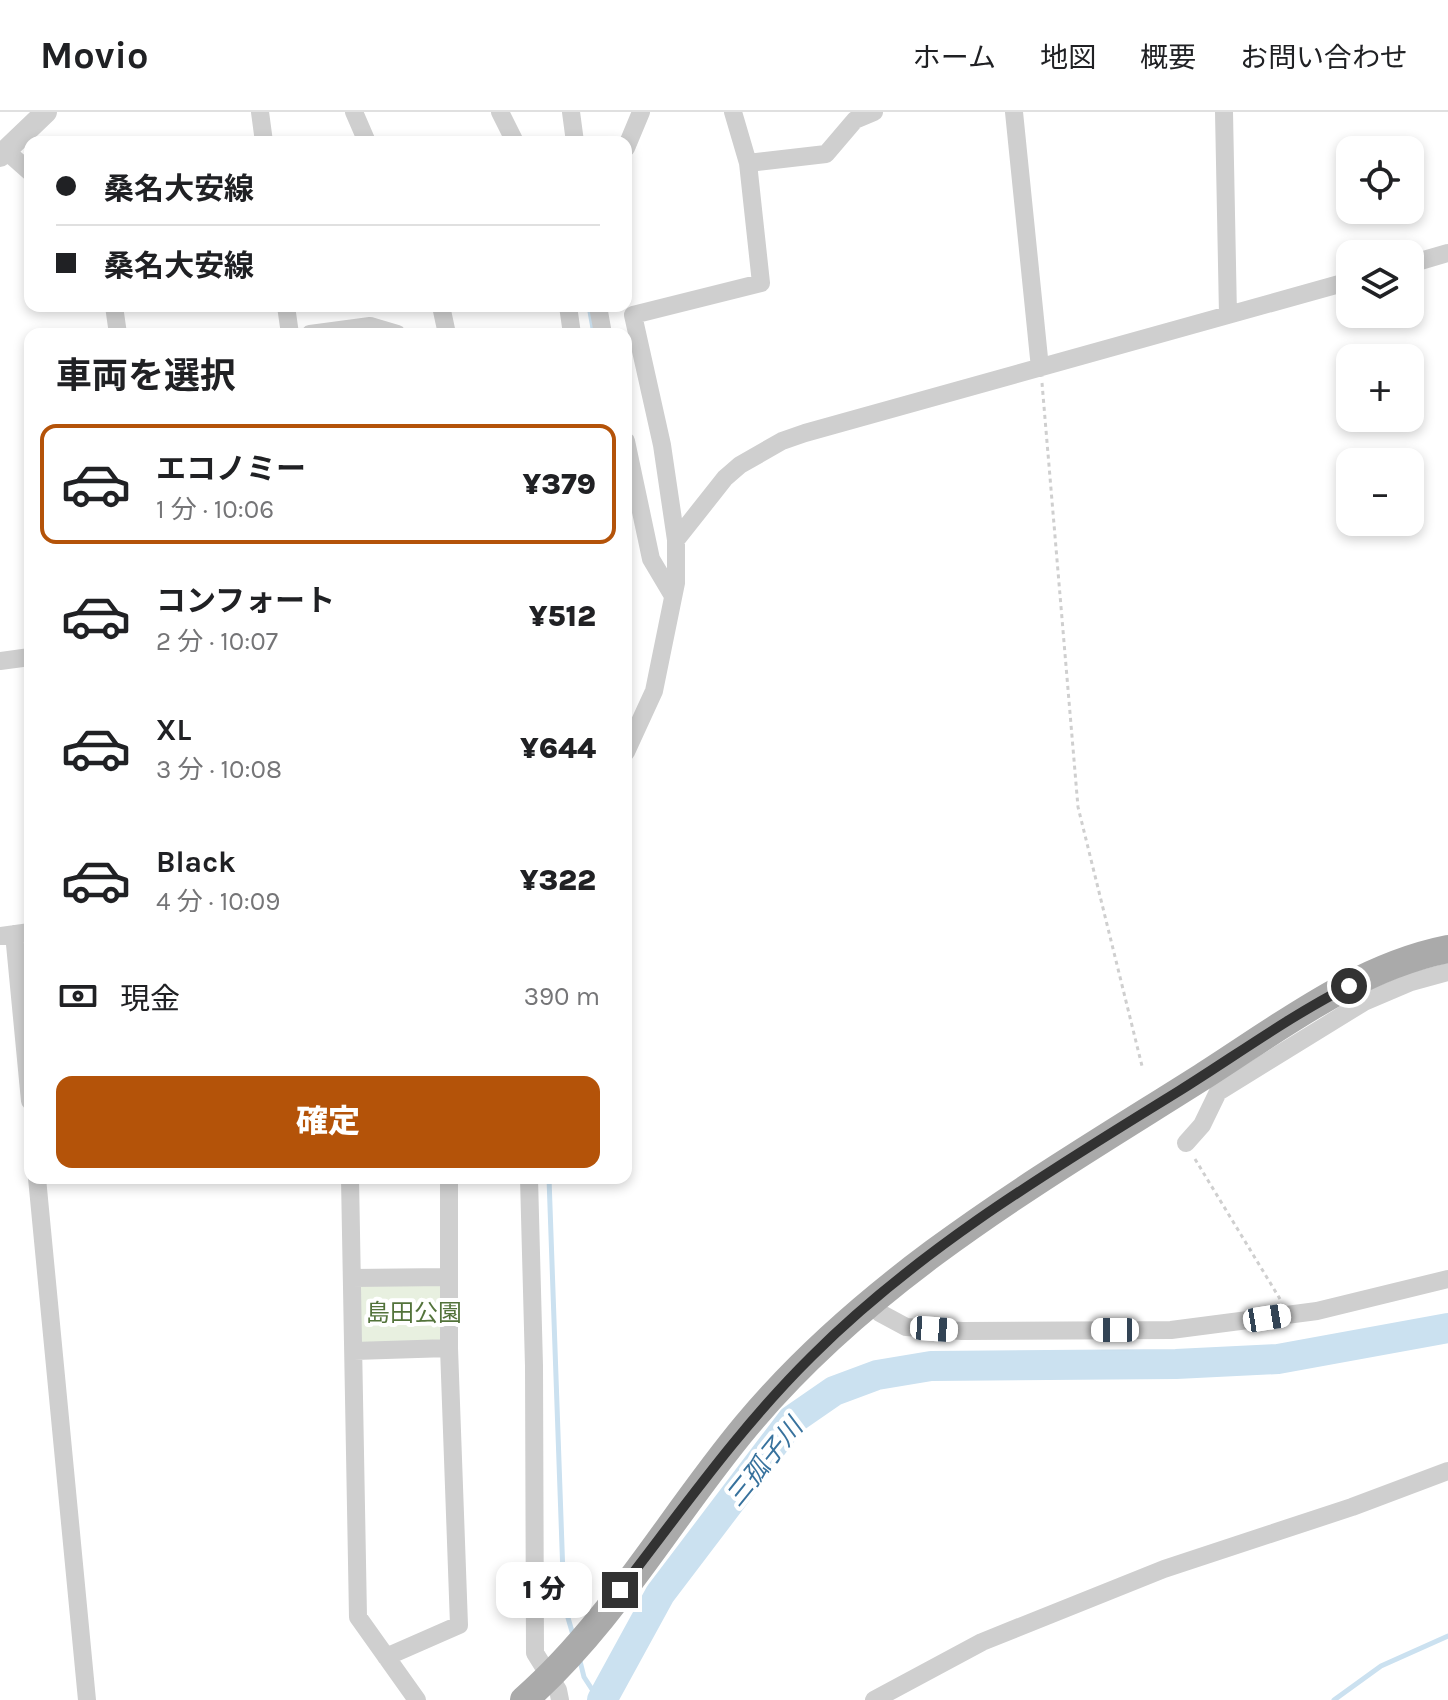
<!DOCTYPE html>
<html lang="ja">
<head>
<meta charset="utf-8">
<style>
  :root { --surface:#fff; --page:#f6f6f6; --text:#202124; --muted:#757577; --line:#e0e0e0; --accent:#b45309 }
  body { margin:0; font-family:Karla,"Noto Sans JP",sans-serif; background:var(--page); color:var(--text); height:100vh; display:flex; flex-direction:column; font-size:30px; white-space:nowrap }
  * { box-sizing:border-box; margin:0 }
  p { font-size:26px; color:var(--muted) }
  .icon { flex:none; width:44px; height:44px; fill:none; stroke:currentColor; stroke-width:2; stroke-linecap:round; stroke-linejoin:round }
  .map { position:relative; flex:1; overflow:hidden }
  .sheet { position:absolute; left:24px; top:216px; width:608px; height:856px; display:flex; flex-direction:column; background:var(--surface); border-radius:16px; box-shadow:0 4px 12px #0003 }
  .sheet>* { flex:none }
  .hud { position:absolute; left:24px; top:24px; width:608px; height:176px; border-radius:16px; box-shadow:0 4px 12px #0003; display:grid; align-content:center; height:176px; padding:0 32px; background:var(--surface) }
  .controls { position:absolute; left:1336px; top:24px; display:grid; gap:16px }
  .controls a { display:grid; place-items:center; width:88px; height:88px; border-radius:16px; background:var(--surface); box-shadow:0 4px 12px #0003; font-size:40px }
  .end { position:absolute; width:36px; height:36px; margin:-18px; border:10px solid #323232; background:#fff; box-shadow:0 0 0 4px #fff }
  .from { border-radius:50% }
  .bubble { position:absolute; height:56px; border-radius:16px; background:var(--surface); box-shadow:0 4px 12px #0003; font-size:26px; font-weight:800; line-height:56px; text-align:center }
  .car { position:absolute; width:24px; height:48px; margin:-24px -12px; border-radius:10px; box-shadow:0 0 6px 2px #0007; background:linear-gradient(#fff 24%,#345 0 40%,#fff 0 76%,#345 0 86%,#fff 0) }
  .hud b { display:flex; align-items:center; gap:28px; height:76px; font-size:30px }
  .hud b+b { border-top:2px solid var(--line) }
  .hud i { width:20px; height:20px; background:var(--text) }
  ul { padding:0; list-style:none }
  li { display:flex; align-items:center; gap:24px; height:120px; margin:0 16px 12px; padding:0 16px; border:4px solid transparent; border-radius:16px }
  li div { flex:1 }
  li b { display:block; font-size:30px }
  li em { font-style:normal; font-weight:800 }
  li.current { border-color:var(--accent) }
  li>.icon { width:72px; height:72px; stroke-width:1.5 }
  h2 { padding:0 32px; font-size:36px; line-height:96px }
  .pay { display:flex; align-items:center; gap:20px; height:88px; padding:0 32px; font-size:30px }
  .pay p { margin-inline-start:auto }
  .button { display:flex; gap:16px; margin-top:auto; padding:16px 32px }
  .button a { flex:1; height:92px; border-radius:16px; background:var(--accent); color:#fff; font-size:32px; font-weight:800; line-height:92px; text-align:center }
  header { display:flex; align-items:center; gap:48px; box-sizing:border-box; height:112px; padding:0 40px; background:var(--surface); border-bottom:2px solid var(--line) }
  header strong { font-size:38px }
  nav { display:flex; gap:44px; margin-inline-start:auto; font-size:28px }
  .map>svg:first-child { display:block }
  .green { fill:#e8f0e0 }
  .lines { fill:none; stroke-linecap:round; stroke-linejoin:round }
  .stream { stroke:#cbe1f0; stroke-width:5 }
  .river { stroke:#cbe1f0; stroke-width:30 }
  .path { stroke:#cfcfcf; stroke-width:3; stroke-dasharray:4 4; stroke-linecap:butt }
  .minor { stroke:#cfcfcf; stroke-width:18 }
  .tertiary { stroke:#cfcfcf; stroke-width:22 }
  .primary { stroke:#aaa; stroke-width:28 }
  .route { stroke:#323232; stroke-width:10 }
  .labels { text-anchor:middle; stroke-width:8; stroke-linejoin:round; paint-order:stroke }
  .park-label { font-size:24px; fill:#53733b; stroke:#fff }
  .water-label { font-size:26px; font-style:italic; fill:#38729d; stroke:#fff }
</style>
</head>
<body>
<header>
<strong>Movio</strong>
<nav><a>ホーム</a><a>地図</a><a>概要</a><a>お問い合わせ</a></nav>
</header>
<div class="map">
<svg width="1448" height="1588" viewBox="0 0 1448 1588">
  <rect width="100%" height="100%" fill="#fff"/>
  <!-- green -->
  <path class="green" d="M357 1170H445L446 1232 358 1235Z"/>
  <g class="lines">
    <!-- stream -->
    <path class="stream" d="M589 194 594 222
      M549 1066 564 1492 573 1523
      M579 1545 584 1565 599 1588
      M1334 1588 1381 1554 1448 1524"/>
    <!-- river -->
    <path class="river" d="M602 1588 660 1482 792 1308 834 1279 877 1263 931 1254 1176 1252 1278 1247 1448 1216"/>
    <!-- path -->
    <path class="path" d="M1042 271 1078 695 1142 954
      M1195 1047 1280 1187"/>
    <!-- minor -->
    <path class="minor" d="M260 0 264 30
      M354 0 367 30
      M500 0 515 30
      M571 0 575 30
      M733 0 748 51
      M1014 0 1040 256
      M1224 0 1228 203
      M626 36 641 0
      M5 38 30 60
      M1410 152 1448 141
      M114 194 118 222
      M286 194 290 222
      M441 194 447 222
      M568 194 572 222
      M598 194 603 222
      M310 222 370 214 397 222
      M626 329 651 447 673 484
      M676 428 662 333 633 203 761 171 748 51 826 42 855 8 874 0
      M0 549 30 545
      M626 640 654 579 676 471V428L725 366 740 353 782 329 805 321 1350 169
      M14 822 30 989
      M0 824 30 820
      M1186 1031 1202 1013 1218 980 1364 890 1411 870 1448 860
      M37 1066 87 1588
      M350 1066 358 1505 417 1588
      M529 1066 534 1254 535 1541 558 1578 560 1588
      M352 1166 448 1165
      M871 1189 880 1201 906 1215 962 1219 1171 1218 1317 1199 1448 1167
      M354 1239 449 1236
      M386 1545 459 1513 449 1236V1066
      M874 1588 982 1530 1164 1457 1352 1395 1448 1359"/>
    <!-- tertiary -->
    <path class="tertiary" d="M0 44 46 0"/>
    <!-- primary -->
    <path class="primary" d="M524 1588C612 1511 671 1404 746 1314 870 1165 1039 1068 1202 965 1279 916 1357 855 1448 837"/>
  </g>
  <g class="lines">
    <!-- route -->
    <path class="route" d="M620 1478C682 1398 740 1315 812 1244 919 1137 1051 1058 1179 979 1235 944 1290 904 1349 874"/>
  </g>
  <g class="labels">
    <!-- park labels -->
    <g class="park-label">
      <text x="414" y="1209">島田公園</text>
    </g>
    <!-- water labels -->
    <g class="water-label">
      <text transform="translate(764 1350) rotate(-51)" y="9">三孤子川</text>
    </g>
  </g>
</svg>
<div class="controls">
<a><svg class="icon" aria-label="locate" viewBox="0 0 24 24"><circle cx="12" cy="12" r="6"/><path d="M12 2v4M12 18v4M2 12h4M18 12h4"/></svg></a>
<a><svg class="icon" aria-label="layers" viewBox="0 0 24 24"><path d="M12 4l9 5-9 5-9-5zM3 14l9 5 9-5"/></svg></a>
<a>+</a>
<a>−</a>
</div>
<i class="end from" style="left:1349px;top:874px"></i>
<i class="end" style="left:620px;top:1478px"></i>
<div class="bubble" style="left:496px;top:1450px;width:96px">1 分</div>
<i class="car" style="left:1267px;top:1206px;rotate:81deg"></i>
<i class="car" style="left:934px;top:1217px;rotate:94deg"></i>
<i class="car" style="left:1115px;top:1218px;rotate:270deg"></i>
<div class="hud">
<b><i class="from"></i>桑名大安線</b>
<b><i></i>桑名大安線</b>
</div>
<section class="sheet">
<h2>車両を選択</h2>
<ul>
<li class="current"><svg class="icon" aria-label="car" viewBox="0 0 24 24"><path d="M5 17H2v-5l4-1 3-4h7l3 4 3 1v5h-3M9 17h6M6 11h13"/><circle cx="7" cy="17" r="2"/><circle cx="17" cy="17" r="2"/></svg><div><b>エコノミー</b><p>1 分 · 10:06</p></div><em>¥379</em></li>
<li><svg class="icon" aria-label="car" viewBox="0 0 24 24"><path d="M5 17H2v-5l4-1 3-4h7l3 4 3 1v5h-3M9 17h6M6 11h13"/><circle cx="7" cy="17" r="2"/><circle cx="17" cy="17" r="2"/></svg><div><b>コンフォート</b><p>2 分 · 10:07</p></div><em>¥512</em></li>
<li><svg class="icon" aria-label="car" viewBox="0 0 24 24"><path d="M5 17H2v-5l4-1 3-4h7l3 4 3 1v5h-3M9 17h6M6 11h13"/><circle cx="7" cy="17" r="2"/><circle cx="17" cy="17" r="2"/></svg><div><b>XL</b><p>3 分 · 10:08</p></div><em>¥644</em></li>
<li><svg class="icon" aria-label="car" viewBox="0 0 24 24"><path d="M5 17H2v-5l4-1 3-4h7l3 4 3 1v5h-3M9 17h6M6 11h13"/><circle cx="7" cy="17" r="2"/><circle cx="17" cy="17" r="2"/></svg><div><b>Black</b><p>4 分 · 10:09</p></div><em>¥322</em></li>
</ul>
<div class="pay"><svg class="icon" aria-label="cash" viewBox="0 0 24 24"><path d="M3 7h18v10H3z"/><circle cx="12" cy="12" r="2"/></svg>現金<p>390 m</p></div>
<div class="button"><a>確定</a></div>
</section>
</div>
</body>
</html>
